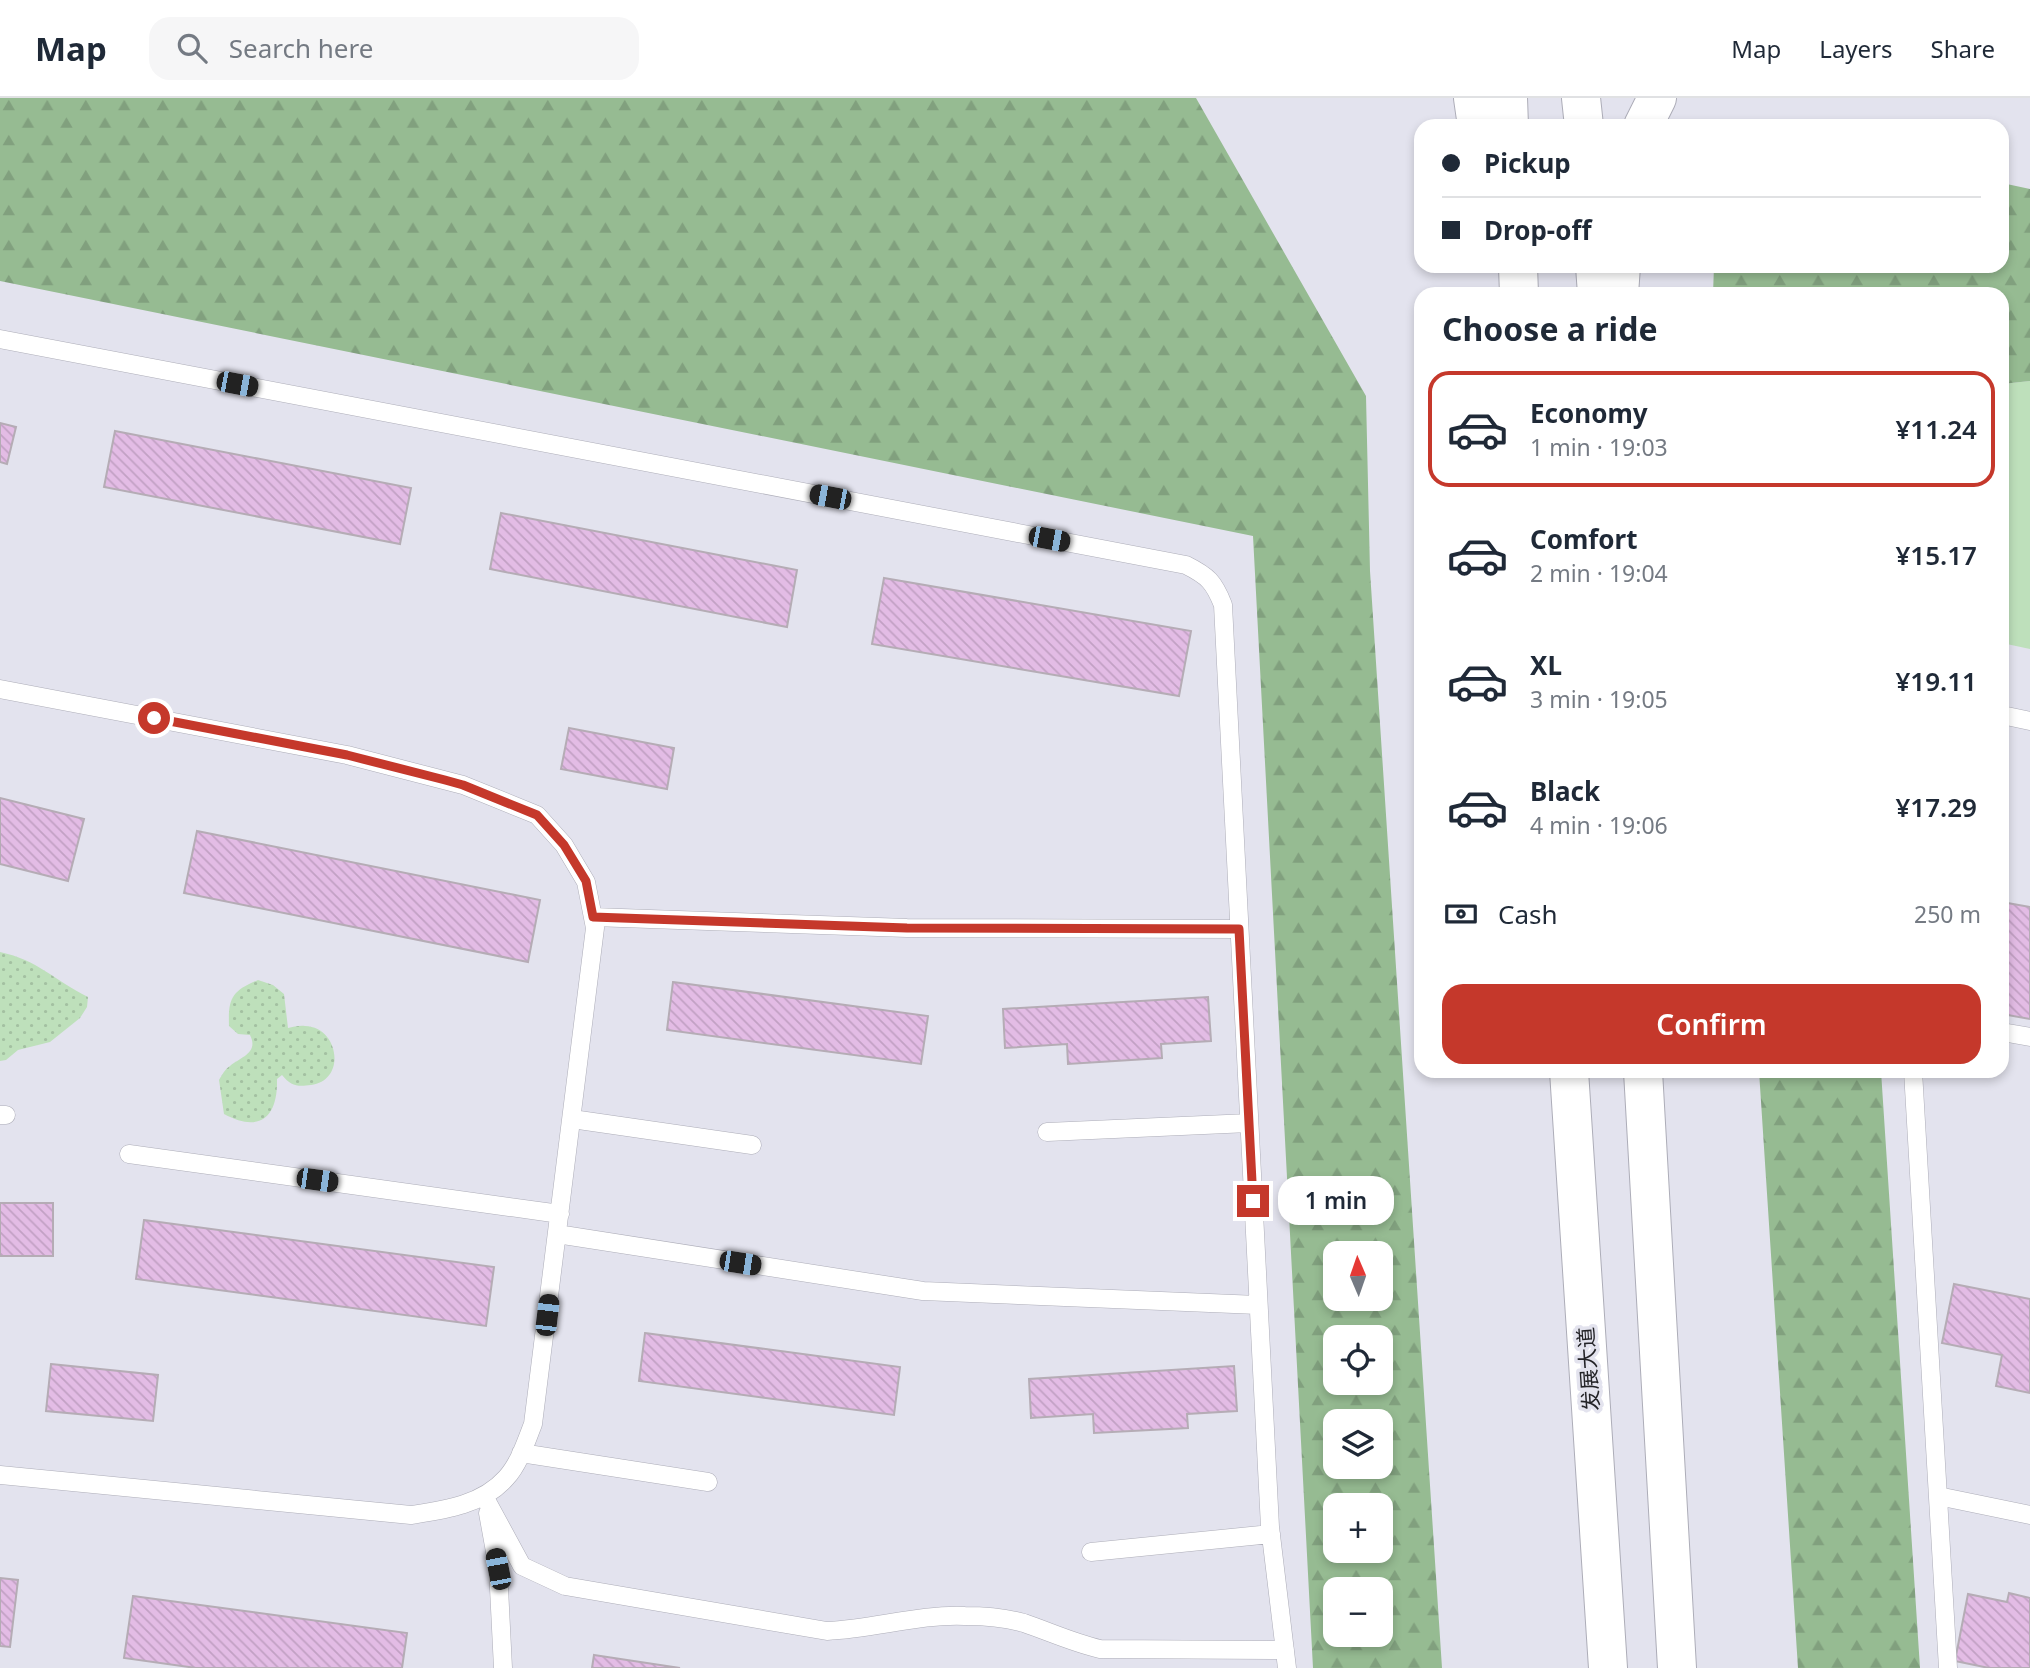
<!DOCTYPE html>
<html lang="en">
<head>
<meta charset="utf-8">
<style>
  :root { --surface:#fff; --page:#f6f6f7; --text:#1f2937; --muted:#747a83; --line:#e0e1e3; --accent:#c5382b }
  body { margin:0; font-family:"Noto Sans","Noto Sans SC",sans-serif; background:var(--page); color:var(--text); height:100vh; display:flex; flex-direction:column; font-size:26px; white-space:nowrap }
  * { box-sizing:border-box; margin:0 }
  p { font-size:23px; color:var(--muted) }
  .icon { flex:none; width:38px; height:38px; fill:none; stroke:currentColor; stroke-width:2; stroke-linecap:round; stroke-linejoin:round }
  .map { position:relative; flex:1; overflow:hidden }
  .side { position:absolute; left:1414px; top:189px; width:595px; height:791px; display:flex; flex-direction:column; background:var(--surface); border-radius:21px; box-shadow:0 4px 10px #0003 }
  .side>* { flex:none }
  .guide { position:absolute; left:1414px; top:21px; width:595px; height:154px; border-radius:21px; box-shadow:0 4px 10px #0003; display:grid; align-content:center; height:154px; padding:0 28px; background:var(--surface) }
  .needle { width:46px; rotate:358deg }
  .tools { position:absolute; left:1323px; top:1143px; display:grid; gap:14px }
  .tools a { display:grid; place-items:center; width:70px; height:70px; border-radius:14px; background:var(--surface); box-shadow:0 4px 10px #0003; font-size:35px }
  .end { position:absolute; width:32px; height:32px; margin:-16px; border:9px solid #c5382b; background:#fff; box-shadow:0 0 0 4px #fff }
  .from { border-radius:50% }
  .bubble { position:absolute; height:49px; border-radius:21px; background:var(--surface); box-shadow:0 4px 10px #0003; font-size:23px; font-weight:600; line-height:49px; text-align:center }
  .car { position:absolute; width:21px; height:42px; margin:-21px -10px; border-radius:9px; box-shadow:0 0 5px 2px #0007; background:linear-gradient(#222 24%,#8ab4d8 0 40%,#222 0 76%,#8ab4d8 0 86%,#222 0) }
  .guide b { display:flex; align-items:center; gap:24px; height:66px; font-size:26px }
  .guide b+b { border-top:2px solid var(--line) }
  .guide i { width:18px; height:18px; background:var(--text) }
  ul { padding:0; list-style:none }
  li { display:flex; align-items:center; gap:21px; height:116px; margin:0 14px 10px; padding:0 14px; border:4px solid transparent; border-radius:21px }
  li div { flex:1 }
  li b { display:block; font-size:26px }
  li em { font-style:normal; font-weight:600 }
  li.current { border-color:var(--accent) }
  li>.icon { width:63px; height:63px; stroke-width:1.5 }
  h2 { padding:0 28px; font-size:32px; line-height:84px }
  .pay { display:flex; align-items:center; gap:18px; height:77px; padding:0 28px; font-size:26px }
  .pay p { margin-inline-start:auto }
  .cta { display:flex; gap:14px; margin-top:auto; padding:14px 28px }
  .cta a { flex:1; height:80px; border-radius:21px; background:var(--accent); color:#fff; font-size:28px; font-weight:600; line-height:80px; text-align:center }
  header { display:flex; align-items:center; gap:42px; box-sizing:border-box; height:98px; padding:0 35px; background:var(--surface); border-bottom:2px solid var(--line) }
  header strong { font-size:33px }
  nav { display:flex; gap:38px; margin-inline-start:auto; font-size:24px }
  .search { width:490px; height:63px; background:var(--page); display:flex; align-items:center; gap:18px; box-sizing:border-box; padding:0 24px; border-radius:21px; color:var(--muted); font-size:26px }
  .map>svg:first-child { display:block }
  .green { fill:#bee0bb }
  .forest { fill:url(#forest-firs); fill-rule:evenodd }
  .park { fill:url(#park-dots) }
  .building { fill:url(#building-back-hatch); stroke:#b5acb5; stroke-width:2 }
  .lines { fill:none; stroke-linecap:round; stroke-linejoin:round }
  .lane-casing { stroke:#adadb8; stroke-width:19 }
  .secondary-casing { stroke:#adadb8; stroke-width:40 }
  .primary-casing { stroke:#adadb8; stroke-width:40 }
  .lane { stroke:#fff; stroke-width:18 }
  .secondary { stroke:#fff; stroke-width:38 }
  .primary { stroke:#fff; stroke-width:38 }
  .route { stroke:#c5382b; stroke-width:9 }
  .labels { text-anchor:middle; stroke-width:7; stroke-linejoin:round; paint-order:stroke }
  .street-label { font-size:21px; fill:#232327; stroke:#e3e3ee }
</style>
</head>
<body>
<header>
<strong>Map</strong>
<div class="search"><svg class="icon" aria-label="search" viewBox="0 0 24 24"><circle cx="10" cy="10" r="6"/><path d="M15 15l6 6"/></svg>Search here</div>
<nav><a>Map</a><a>Layers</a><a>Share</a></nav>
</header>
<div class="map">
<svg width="2030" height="1570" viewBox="0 0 2030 1570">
  <defs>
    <pattern id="forest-firs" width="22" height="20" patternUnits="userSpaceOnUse" patternTransform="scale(1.75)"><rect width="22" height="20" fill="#96bb92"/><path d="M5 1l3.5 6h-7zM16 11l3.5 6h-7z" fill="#81a07e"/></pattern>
    <pattern id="park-dots" width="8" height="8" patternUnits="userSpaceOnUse" patternTransform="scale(1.75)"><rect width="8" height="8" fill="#bee0bb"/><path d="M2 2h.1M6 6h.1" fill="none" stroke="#a3c0a1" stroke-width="1.8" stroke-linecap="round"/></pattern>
    <pattern id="building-back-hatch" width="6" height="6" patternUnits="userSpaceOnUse" patternTransform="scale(1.75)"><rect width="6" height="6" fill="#e3bce5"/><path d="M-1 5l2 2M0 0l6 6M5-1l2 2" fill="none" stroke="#c2a1c4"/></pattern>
  </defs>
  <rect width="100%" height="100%" fill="#e3e3ee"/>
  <!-- green -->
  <path class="green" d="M2030 283V551L2002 545V286Z"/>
  <!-- forest -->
  <path class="forest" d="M0 0H1196L1366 298 1370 473 1442 1570H1313L1253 438 0 183ZM1335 1155H1381V1200H1335ZM1335 1239H1381V1284H1335ZM1335 1323H1381V1368H1335ZM1335 1407H1381V1452H1335ZM1335 1491H1381V1536H1335Z
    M2002 85 2030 91V283L2002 286V196H1713L1714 168H2002Z
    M1759 973H1881L1920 1570H1798Z"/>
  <!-- park -->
  <path class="park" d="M0 854C38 862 54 882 88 899L87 909 80 920 50 944 18 952 6 962 0 963Z
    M258 882 273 887 284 896 288 930C293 929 300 927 305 928 339 929 347 982 311 987 297 989 291 988 282 977L277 981C278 1020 259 1035 224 1016L219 982C222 977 225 971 230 968 241 959 259 955 250 937L238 936 229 928C228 900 232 893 258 882Z"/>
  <!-- building -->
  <path class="building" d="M0 325 16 329 7 366 0 364Z
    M115 333 411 390 400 446 104 389Z
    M501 415 797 472 787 529 490 471Z
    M884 480 1191 533 1179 598 872 546Z
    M569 630 674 650 667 691 561 671Z
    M0 700 84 721 68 783 0 766Z
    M197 733 540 802 528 864 184 795Z
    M2002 804 2030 809V921L2002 916Z
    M673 884 928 918 921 966 667 932Z
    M1208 899 1211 943 1161 946 1162 960 1068 966 1067 946 1005 950 1003 911Z
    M0 1105H53V1158H0Z
    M144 1122 494 1169 486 1228 136 1181Z
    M1954 1186 2030 1201V1295L1996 1288 2002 1257 1942 1245Z
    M645 1235 900 1269 894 1317 639 1283Z
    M51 1266 158 1277 153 1323 46 1313Z
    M1234 1268 1237 1313 1187 1316 1188 1330 1094 1335 1093 1316 1031 1320 1029 1281Z
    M0 1480 18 1482 10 1549 0 1548Z
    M2009 1495 2030 1500V1570H1989L1955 1563 1968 1496 2007 1504Z
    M133 1498 407 1535 402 1570H196L124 1560Z
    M594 1557 680 1570H592Z"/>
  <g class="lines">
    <defs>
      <path id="lane" d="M0 241 1186 467C1208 478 1214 484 1223 507L1270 1429 1287 1570
        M0 591 347 657 463 687 537 717 564 747 586 784 595 830 533 1326C526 1344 519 1366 506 1380 482 1407 444 1412 411 1417L0 1377
        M2002 617 2030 623
        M593 819 907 830 1239 831
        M2002 934 2030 939
        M1913 973 1948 1570
        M0 1017H6
        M572 1021 752 1047
        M1047 1034 1249 1025
        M129 1056 560 1116
        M557 1136 923 1193 1258 1207
        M521 1355 708 1384
        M484 1398 522 1468 565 1488 827 1533C874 1531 919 1516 965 1518 984 1518 1007 1520 1024 1525 1050 1534 1074 1545 1100 1551L1285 1552
        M1938 1398 2030 1417
        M488 1415 498 1470 503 1570
        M1091 1454 1271 1436"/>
      <path id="secondary" d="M1473 0 1477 28
        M1643 28 1657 0
        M1619 196 1621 168"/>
      <path id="primary" d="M1508 0 1509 28
        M1581 0 1584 28
        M1518 168 1519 196
        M1595 168 1597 196
        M1569 973 1608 1570
        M1643 973 1677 1570"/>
    </defs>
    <!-- lane casing -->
    <use href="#lane" class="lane-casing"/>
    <!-- secondary casing -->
    <use href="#secondary" class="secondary-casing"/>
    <!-- primary casing -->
    <use href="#primary" class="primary-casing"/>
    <!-- lane -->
    <use href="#lane" class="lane"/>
    <!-- secondary -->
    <use href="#secondary" class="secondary"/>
    <!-- primary -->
    <use href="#primary" class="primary"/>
  </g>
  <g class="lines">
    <!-- route -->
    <path class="route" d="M154 620 347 657 445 682 463 687 537 717 564 747 586 783 593 819 907 830 1239 831 1253 1103"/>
  </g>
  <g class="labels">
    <!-- street labels -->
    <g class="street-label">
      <text transform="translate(1589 1271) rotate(-94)" y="7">发展大道</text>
    </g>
  </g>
</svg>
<div class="tools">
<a><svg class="needle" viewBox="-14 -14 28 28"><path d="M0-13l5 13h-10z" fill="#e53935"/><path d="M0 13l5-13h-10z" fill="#747a83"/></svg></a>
<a><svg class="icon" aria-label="locate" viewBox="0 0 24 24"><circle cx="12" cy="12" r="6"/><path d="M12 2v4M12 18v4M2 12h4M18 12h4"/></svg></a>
<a><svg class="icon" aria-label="layers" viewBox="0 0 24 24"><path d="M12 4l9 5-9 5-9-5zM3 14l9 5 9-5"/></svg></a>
<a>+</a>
<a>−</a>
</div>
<i class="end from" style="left:154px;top:620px"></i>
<i class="end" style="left:1253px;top:1103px"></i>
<div class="bubble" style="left:1278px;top:1078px;width:116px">1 min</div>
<i class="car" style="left:237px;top:286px;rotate:101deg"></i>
<i class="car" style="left:830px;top:399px;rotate:281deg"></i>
<i class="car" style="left:1049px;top:441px;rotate:101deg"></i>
<i class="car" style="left:317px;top:1082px;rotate:98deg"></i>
<i class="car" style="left:740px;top:1165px;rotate:99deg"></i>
<i class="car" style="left:547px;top:1217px;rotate:7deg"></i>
<i class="car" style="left:498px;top:1471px;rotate:349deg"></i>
<div class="guide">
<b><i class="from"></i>Pickup</b>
<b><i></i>Drop-off</b>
</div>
<section class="side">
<h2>Choose a ride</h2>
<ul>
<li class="current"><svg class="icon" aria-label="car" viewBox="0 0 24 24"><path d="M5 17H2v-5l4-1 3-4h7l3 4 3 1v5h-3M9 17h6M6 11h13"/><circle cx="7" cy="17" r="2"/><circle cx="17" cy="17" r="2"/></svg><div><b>Economy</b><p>1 min · 19:03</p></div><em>¥11.24</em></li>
<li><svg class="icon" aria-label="car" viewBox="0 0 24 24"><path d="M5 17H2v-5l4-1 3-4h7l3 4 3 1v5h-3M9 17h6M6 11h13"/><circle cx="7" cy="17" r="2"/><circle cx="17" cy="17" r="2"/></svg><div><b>Comfort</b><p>2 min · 19:04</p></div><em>¥15.17</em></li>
<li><svg class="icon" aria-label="car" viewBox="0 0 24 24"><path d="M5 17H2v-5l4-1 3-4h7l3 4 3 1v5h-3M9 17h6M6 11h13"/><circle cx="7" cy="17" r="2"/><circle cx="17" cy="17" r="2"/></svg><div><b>XL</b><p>3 min · 19:05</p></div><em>¥19.11</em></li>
<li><svg class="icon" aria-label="car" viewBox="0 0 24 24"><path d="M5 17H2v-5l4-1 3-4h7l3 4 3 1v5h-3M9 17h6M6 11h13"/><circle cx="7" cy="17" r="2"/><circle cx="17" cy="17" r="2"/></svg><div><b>Black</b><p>4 min · 19:06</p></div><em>¥17.29</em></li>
</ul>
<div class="pay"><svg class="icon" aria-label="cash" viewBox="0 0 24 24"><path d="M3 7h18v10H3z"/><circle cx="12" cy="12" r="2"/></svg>Cash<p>250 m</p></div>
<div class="cta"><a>Confirm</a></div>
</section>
</div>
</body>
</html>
